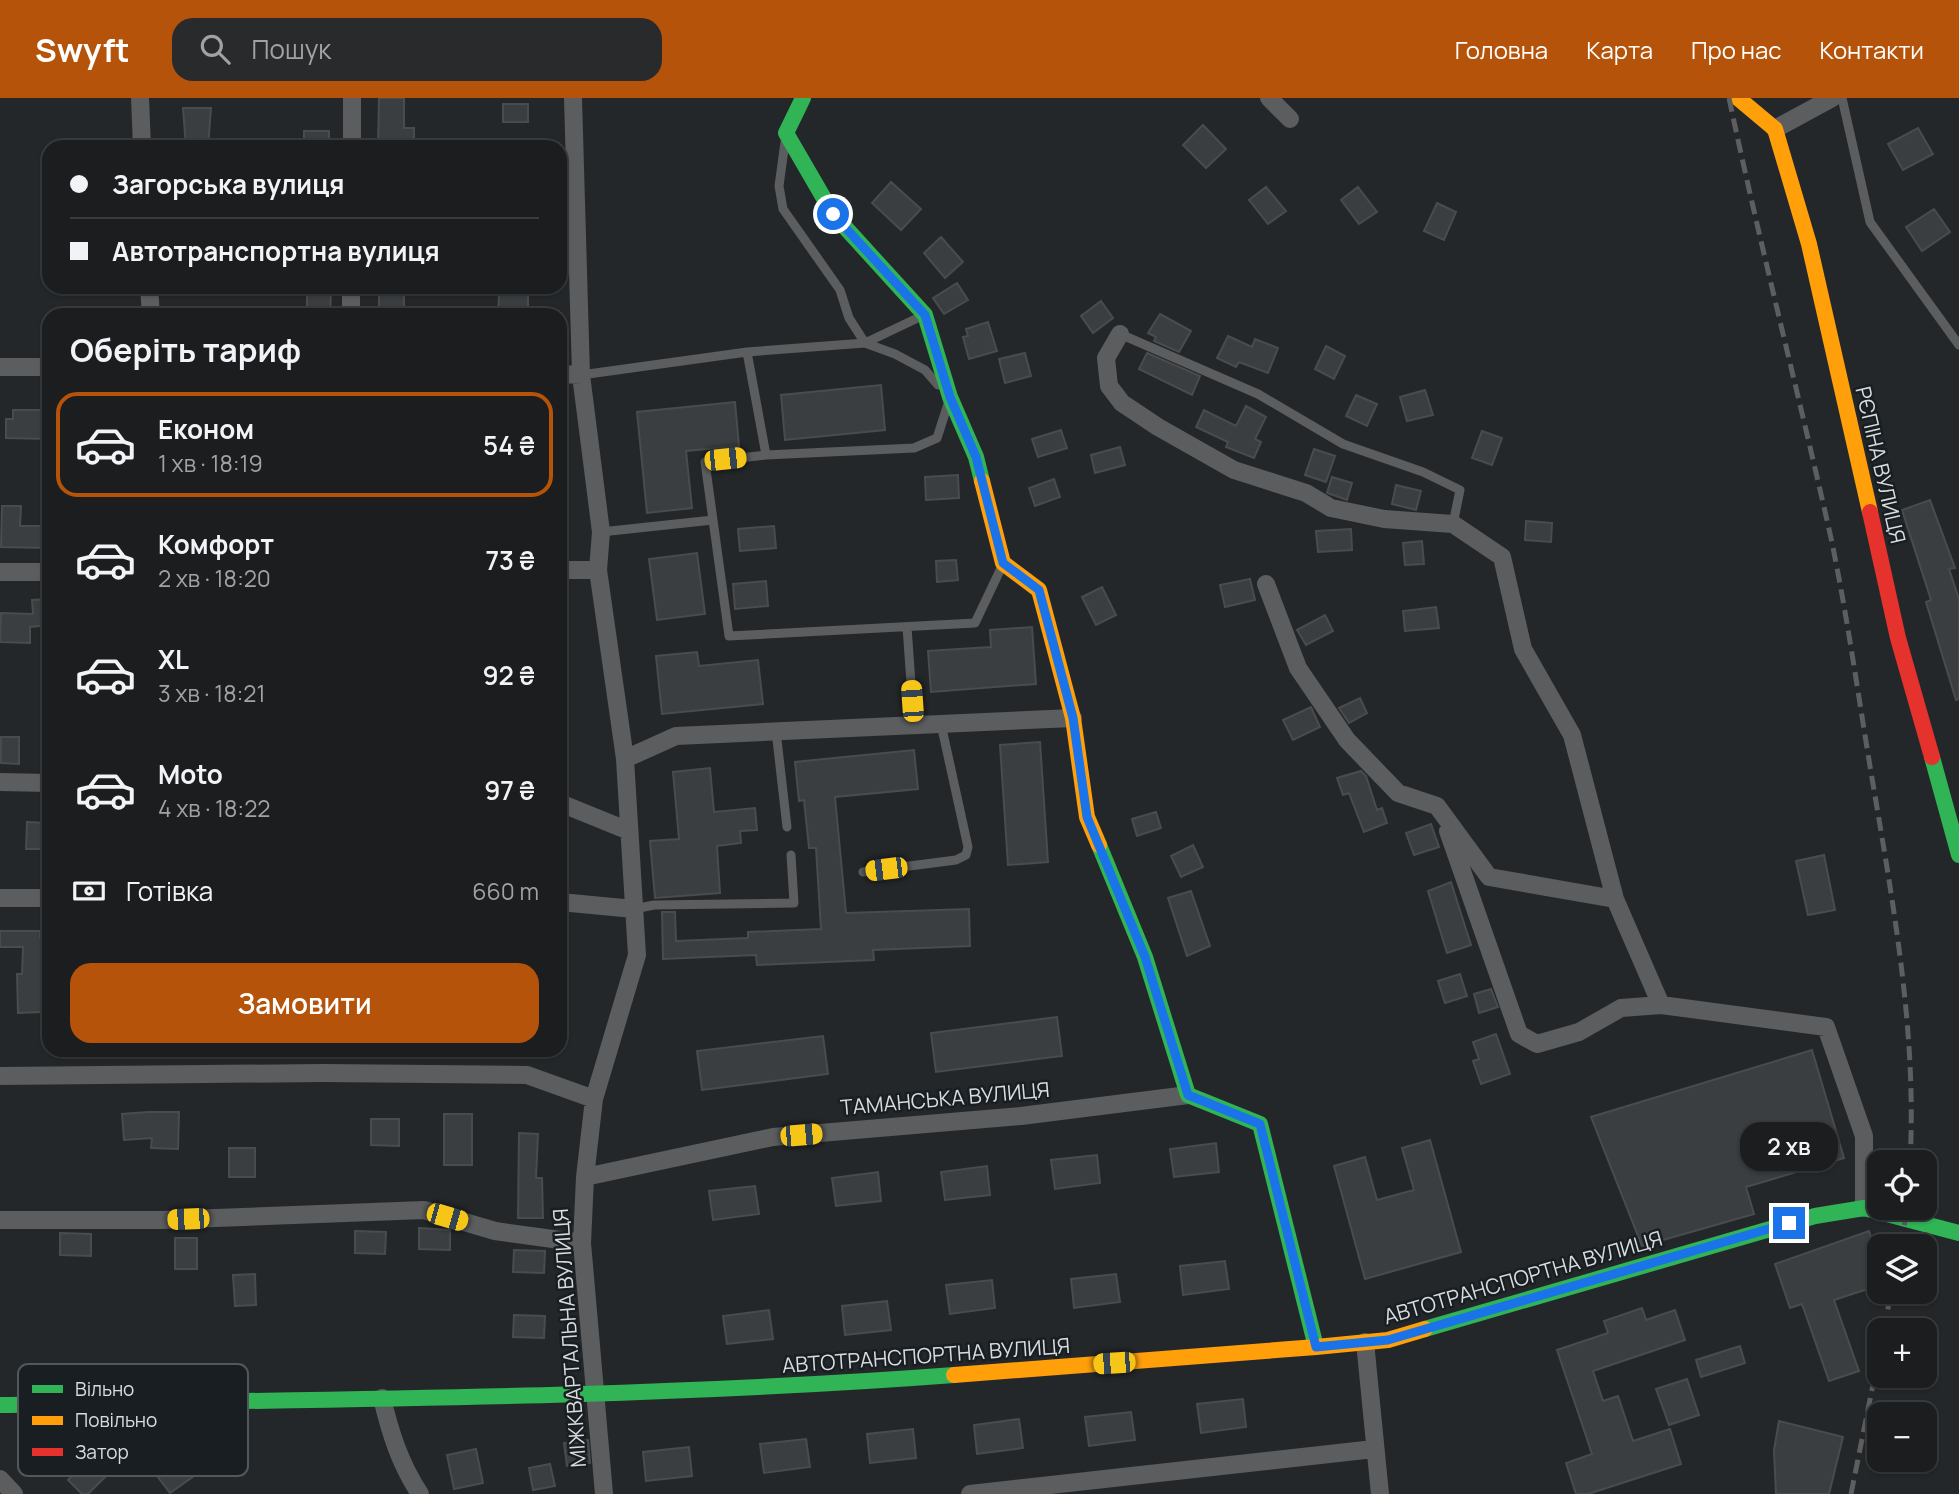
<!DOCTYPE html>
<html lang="uk">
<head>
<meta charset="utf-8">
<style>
  :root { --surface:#1b1d1f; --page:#282a2c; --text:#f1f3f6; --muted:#a0a2a4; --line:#393b3d; --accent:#b45309 }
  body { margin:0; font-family:Manrope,sans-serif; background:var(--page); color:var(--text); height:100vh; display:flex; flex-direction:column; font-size:26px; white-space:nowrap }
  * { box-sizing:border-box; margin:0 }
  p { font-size:23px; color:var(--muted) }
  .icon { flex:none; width:38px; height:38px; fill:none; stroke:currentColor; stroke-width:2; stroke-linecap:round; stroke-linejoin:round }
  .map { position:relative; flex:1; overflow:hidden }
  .drawer { position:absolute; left:42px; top:210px; width:525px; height:749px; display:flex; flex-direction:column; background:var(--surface); border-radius:21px; box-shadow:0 2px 5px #0004,0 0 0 2px var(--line) }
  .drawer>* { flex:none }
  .hud { position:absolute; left:42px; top:42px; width:525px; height:154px; border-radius:21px; box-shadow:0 2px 5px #0004,0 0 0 2px var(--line); display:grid; align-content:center; height:154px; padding:0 28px; background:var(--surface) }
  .controls { position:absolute; left:1867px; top:1052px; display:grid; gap:14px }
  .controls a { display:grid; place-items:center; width:70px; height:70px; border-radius:14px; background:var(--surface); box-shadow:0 2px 5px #0004,0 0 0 2px var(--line); font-size:35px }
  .end { position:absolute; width:32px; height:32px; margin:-16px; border:9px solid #1a73e8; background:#fff; box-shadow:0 0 0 4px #fff }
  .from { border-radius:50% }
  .bubble { position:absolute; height:49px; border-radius:21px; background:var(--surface); box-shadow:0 2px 5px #0004,0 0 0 2px var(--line); font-size:23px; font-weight:600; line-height:49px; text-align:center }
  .car { position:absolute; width:21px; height:42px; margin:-21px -10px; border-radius:9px; box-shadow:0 0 5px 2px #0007; background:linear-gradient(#f5c518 24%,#345 0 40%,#f5c518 0 76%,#345 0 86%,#f5c518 0) }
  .hud b { display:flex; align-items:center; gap:24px; height:66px; font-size:26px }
  .hud b+b { border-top:2px solid var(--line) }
  .hud i { width:18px; height:18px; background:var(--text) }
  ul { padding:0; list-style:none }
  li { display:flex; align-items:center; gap:21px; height:105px; margin:0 14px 10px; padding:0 14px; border:4px solid transparent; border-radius:21px }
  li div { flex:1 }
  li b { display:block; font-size:26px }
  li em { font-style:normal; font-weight:600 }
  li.on { border-color:var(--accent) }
  li>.icon { width:63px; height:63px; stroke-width:1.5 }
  h2 { padding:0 28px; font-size:32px; line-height:84px }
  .pay { display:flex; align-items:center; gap:18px; height:77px; padding:0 28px; font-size:26px }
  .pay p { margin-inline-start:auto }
  .cta { display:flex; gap:14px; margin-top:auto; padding:14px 28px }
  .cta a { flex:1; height:80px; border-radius:21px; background:var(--accent); color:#fff; font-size:28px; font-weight:600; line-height:80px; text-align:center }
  header { display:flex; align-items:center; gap:42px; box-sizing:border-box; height:98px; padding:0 35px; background:var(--accent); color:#fff }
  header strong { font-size:33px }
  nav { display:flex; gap:38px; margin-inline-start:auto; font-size:24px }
  .search { width:490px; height:63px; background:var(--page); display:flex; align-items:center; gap:18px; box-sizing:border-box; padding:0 24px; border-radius:21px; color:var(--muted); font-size:26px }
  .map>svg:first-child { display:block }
  .building { fill:#3b3e40; stroke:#494c4e; stroke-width:2 }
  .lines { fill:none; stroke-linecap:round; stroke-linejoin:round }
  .lane { stroke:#5b5d5e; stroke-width:9 }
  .street { stroke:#5b5d5e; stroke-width:18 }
  .fast { stroke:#30b455; stroke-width:16 }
  .slow { stroke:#ff9f0a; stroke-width:16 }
  .jam { stroke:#e5322d; stroke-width:16 }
  .rail { stroke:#5c5e60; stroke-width:5; stroke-dasharray:14 7; stroke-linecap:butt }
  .route { stroke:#1a73e8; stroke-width:9 }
  .labels { text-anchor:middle; stroke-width:5; stroke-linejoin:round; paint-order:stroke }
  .street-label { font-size:21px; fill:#d8dcdf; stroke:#181e22 }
  .key { fill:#181e22; stroke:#52575b; stroke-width:2 }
  .key-label { font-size:19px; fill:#d8dcdf }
</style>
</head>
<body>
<header>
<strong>Swyft</strong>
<div class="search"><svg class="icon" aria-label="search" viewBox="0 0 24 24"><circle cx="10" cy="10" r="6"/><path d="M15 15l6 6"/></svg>Пошук</div>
<nav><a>Головна</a><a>Карта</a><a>Про нас</a><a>Контакти</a></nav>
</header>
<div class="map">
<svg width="1959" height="1396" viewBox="0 0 1959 1396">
  <rect width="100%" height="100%" fill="#242729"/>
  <!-- building -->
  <path class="building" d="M379 0H404V30H414V49H378Z
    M503 6H528V24H503Z
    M183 10H211L208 49H186Z
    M1203 27 1226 51 1206 70 1183 47Z
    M1918 30 1933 56 1903 72 1888 46Z
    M304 33H329V49H304Z
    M891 84 921 111 901 132 872 105Z
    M1266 89 1286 113 1268 126 1249 102Z
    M1358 89 1377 114 1359 126 1341 102Z
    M1437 105 1456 114 1444 142 1424 133Z
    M1934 111 1950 134 1922 153 1906 129Z
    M941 139 963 164 945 180 924 155Z
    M957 185 968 202 944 216 933 200Z
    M307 193 331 194 330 217H307Z
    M404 194V217H379V195Z
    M499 197H528V217H498Z
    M1101 203 1113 220 1093 235 1081 218Z
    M1160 216 1191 233 1179 254 1154 243 1156 239 1148 235Z
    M988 224 997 253 969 261 963 239 968 238 966 231Z
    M1228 238 1252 249 1255 241 1278 250 1268 275 1239 264 1236 269 1217 260Z
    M1326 248 1345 258 1334 281 1315 271Z
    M1025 255 1031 278 1005 285 999 261Z
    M1147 255 1200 278 1192 297 1139 271Z
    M881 287 885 332 785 342 781 297Z
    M1425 292 1433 317 1407 323 1400 299Z
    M1356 297 1377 306 1367 328 1346 318Z
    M735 304 739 348 686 353 692 410 647 415 637 314Z
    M1246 308 1266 319 1255 341 1261 344 1254 360 1226 349 1228 344 1196 329 1204 312 1236 328Z
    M13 312H49V341L6 340V321H13Z
    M1061 332 1067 350 1038 359 1032 341Z
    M1482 333 1502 340 1492 367 1472 360Z
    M1120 349 1125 367 1095 375 1091 357Z
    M1314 351 1335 358 1326 384 1305 377Z
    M958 377 959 400 926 402 925 379Z
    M1332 379 1352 385 1347 402 1327 395Z
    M1054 381 1060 399 1035 408 1029 390Z
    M1396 387 1421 393 1416 412 1392 406Z
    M1930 402 1955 470 1949 471 1959 501V601L1956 602 1926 504 1931 502 1902 412Z
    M2 408H21L20 428H49V450L1 449Z
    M1526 423 1552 425 1551 444 1525 442Z
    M774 428 776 450 740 453 738 431Z
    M1351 431 1352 452 1318 454 1316 433Z
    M1422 443 1424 466 1405 467 1403 445Z
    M697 455 705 516 657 522 649 461Z
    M956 462 958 482 937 484 936 463Z
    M1250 481 1255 502 1225 509 1220 487Z
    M766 483 768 508 735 511 733 486Z
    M1102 489 1116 517 1096 527 1082 499Z
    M48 501 49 527 30 529V545L0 544 1 515 33 516 32 502Z
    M1436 509 1439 530 1405 533 1403 513Z
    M1325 517 1333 533 1306 547 1297 532Z
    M1032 529 1036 586 931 594 928 553 991 549 990 532Z
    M697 554 699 568 758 562 763 606 662 616 656 558Z
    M1360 600 1367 615 1349 625 1339 610Z
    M1311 609 1320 629 1293 642 1283 622Z
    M1 639H19V666L1 665Z
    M1040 644 1048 764 1008 767 1000 647Z
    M914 652 918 691 835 699 846 815 969 811 970 848 873 852 874 862 757 867 756 857 663 861 662 814H675L676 843 748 840V834L821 831 816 750H809L804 702 799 703 795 664Z
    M710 670 714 714 755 710 757 732 740 733 741 745 717 748 720 795 655 800 650 743 679 741 673 674Z
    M1361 673 1366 678 1377 712 1382 710 1387 725 1364 734 1349 695 1343 697 1337 680Z
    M1156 714 1161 730 1137 738 1132 721Z
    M27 724 47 725 46 751H26Z
    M1431 726 1439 749 1414 757 1406 735Z
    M1193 747 1203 769 1181 779 1171 758Z
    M1824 757 1835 812 1808 817 1796 763Z
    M1451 784 1471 847 1447 855 1428 793Z
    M1191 793 1210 848 1187 858 1168 800Z
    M0 833H40V840L49 841V864H41L42 914 18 915 17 876H22L23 849H0Z
    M1460 876 1467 898 1445 905 1438 883Z
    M1491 891 1498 909 1479 915 1474 896Z
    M1057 919 1062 958 936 974 931 935Z
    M1496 936 1510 976 1481 986 1473 963 1479 961 1473 944Z
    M823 938 828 976 702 992 697 953Z
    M1812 952 1844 1060 1746 1089 1754 1116 1642 1148 1591 1019Z
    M148 1014H179L178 1051 151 1050 152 1040 124 1042 122 1016Z
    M444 1016H472V1067H444Z
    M371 1021H399V1048L371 1047Z
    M519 1035 538 1036 536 1080H542L543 1120H518Z
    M1430 1042 1461 1154 1365 1181 1334 1068 1365 1059 1377 1102 1414 1092 1402 1050Z
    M1216 1045 1219 1074 1174 1079 1170 1051Z
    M229 1050H255V1079H229Z
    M1097 1057 1100 1085 1055 1091 1051 1062Z
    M987 1068 990 1097 945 1102 941 1074Z
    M878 1074 881 1103 836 1108 832 1080Z
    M755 1088 759 1116 713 1122 709 1093Z
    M419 1130 450 1132V1152L419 1151Z
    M355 1133 386 1134 385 1156 355 1155Z
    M1869 1133 1880 1167V1187L1834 1202 1859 1273 1829 1283 1802 1206 1790 1210 1775 1166Z
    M60 1135 91 1136V1158L60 1157Z
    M175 1140H197V1171H175Z
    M514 1152 545 1153 544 1175 513 1174Z
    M1225 1163 1229 1191 1183 1197 1180 1168Z
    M255 1176 256 1207 235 1208 233 1177Z
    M1116 1176 1120 1204 1074 1210 1071 1181Z
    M992 1182 995 1210 950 1216 946 1187Z
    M887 1203 891 1232 845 1237 842 1208Z
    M1642 1210 1646 1222 1675 1212 1685 1242 1593 1273 1603 1303 1618 1298 1633 1343 1670 1331 1681 1366 1588 1396H1576L1566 1365 1592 1356 1557 1252 1608 1235 1604 1223Z
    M769 1212 773 1241 727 1246 723 1218Z
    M514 1217 545 1218 544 1240 513 1239Z
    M1740 1248 1745 1265 1701 1279 1696 1262Z
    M1687 1281 1699 1317 1669 1327 1656 1291Z
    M1243 1301 1246 1329 1201 1335 1197 1306Z
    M1131 1314 1135 1342 1089 1348 1085 1319Z
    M1019 1321 1023 1350 977 1356 974 1327Z
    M1779 1323 1843 1339 1829 1396H1776L1774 1352Z
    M913 1331 916 1360 870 1365 867 1336Z
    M806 1341 810 1369 764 1375 760 1346Z
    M588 1342 590 1365 567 1368 564 1345Z
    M172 1346 194 1378 170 1395 154 1374 162 1368 155 1358Z
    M689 1349 692 1378 646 1383 643 1354Z
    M476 1351 483 1385 454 1391 447 1357Z
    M90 1360 107 1377 88 1396H82L68 1382Z
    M550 1366 555 1388 533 1392 529 1370Z"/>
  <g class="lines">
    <!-- lane -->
    <path class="lane" d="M1842 0 1870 124 1959 247
      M785 44 779 88 783 111 840 192 849 220 865 245 895 256 925 272 938 287
      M1120 236 1258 296 1343 346 1423 374 1460 392 1453 426
      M747 254 766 357 914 350 937 340 948 306
      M581 277 747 254 865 245 924 217
      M713 422 729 538 975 525 1003 466
      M601 434 713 422 705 364 766 357
      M907 529 914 627
      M776 633 787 729
      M863 774 956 762 966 757 968 749 941 626
      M634 811 654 807 794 805 791 757"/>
    <!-- street -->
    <path class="street" d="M140 0 142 49
      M573 0 581 277 601 434 598 472 625 661 637 857 594 1001 585 1079 582 1145 604 1396
      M1269 0 1290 21
      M1775 31 1832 0
      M352 49V0
      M149 189 151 217
      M351 217V189
      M1120 236 1106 260 1109 288 1122 305 1158 329 1234 372 1306 395 1331 410 1384 421 1453 426 1502 459 1523 551 1572 637 1615 801
      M0 269H49
      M560 276 581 277
      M560 472H598
      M0 474H49
      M1266 486 1298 570 1347 642 1398 695 1437 708 1489 779 1615 801 1661 907 1826 929 1864 1038V1110
      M625 661 676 638 1073 620
      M0 684 49 685
      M560 705 629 733
      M1448 733 1519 936 1537 946 1579 934 1621 910 1661 907
      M0 800H49
      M560 804 634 811
      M0 978 323 975 527 977 594 1001
      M585 1079 773 1039 1021 1018 1188 997
      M0 1122H162L424 1112 495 1133 582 1145
      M1365 1244 1380 1396
      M382 1300C390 1334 400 1366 420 1396
      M0 1381 14 1396
      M970 1396 1374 1351"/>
    <!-- fast -->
    <path class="fast" d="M803 0 786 35 833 116 925 217 950 299 976 359 982 383
      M1932 659 1959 757
      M1099 747 1145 859 1188 997 1260 1026 1316 1249
      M1425 1231 1815 1118 1864 1110 1959 1135
      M0 1307C318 1301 637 1301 954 1277"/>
    <!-- slow -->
    <path class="slow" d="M1738 0 1775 31 1809 146 1870 414
      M982 383 1003 465 1039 492 1073 620 1087 719 1099 747
      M954 1277 1316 1249 1388 1242 1425 1231"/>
    <!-- jam -->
    <path class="jam" d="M1870 414 1898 540 1932 659"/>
    <!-- rail -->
    <path class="rail" d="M1729 0C1760 147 1798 293 1831 440 1848 521 1859 604 1873 686 1894 810 1917 938 1910 1064
      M1901 1148 1907 1110
      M1884 1232 1891 1194
      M1851 1396 1880 1252"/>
  </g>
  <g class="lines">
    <!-- route -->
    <path class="route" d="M833 116 925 217 950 299 976 359 1003 465 1039 492 1073 620 1087 719 1145 859 1188 997 1260 1026 1316 1249 1388 1242 1789 1125"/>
  </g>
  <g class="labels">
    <!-- street labels -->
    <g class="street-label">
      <text transform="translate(1880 367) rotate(77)" y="7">РЄПІНА ВУЛИЦЯ</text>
      <text transform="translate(945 1001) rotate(-5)" y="7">ТАМАНСЬКА ВУЛИЦЯ</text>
      <text transform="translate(1523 1180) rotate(-16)" y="7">АВТОТРАНСПОРТНА ВУЛИЦЯ</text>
      <text transform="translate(570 1240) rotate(-94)" y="7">МІЖКВАРТАЛЬНА ВУЛИЦЯ</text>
      <text transform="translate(926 1258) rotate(-4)" y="7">АВТОТРАНСПОРТНА ВУЛИЦЯ</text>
    </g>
  </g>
  <!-- legend -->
  <rect x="18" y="1266" width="230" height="112" rx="10" class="key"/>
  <rect x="32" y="1287" width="31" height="8" fill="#30b455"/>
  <rect x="32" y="1318" width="31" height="9" fill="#ff9f0a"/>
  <rect x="32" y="1350" width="31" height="8" fill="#e5322d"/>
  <g class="key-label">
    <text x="75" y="1298">Вільно</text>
    <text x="75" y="1329">Повільно</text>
    <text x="75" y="1361">Затор</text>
  </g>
</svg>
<div class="controls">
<a><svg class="icon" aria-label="locate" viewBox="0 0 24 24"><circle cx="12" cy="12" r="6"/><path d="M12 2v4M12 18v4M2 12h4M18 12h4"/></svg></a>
<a><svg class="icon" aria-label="layers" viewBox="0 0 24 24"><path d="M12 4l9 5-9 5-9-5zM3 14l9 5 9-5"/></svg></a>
<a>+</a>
<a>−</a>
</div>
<i class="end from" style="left:833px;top:116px"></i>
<i class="end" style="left:1789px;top:1125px"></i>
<div class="bubble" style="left:1740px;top:1024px;width:98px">2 хв</div>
<i class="car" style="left:725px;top:361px;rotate:84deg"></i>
<i class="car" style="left:912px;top:603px;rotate:356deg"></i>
<i class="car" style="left:886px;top:771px;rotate:263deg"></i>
<i class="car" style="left:801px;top:1037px;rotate:85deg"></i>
<i class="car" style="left:447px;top:1119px;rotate:106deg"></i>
<i class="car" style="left:188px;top:1121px;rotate:268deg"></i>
<i class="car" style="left:1114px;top:1265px;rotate:266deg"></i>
<div class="hud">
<b><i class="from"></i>Загорська вулиця</b>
<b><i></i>Автотранспортна вулиця</b>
</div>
<section class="drawer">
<h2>Оберіть тариф</h2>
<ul>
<li class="on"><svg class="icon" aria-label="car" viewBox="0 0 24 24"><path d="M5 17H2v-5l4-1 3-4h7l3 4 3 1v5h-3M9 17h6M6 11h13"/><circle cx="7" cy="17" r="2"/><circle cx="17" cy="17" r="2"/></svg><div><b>Економ</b><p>1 хв · 18:19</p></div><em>54 ₴</em></li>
<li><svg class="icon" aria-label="car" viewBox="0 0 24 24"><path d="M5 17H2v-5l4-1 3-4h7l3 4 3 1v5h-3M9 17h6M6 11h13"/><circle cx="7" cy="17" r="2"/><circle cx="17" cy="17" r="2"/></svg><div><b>Комфорт</b><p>2 хв · 18:20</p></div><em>73 ₴</em></li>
<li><svg class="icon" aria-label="car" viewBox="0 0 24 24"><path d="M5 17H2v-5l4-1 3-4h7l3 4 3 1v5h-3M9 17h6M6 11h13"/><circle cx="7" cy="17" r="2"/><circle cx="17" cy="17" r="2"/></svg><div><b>XL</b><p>3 хв · 18:21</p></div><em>92 ₴</em></li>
<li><svg class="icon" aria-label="car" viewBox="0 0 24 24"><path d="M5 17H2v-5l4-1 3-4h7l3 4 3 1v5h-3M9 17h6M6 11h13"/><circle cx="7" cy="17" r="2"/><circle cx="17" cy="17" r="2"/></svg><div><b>Moto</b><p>4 хв · 18:22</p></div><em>97 ₴</em></li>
</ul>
<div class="pay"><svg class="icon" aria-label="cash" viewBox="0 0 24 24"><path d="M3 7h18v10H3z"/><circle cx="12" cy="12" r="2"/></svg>Готівка<p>660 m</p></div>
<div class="cta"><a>Замовити</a></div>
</section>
</div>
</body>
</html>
